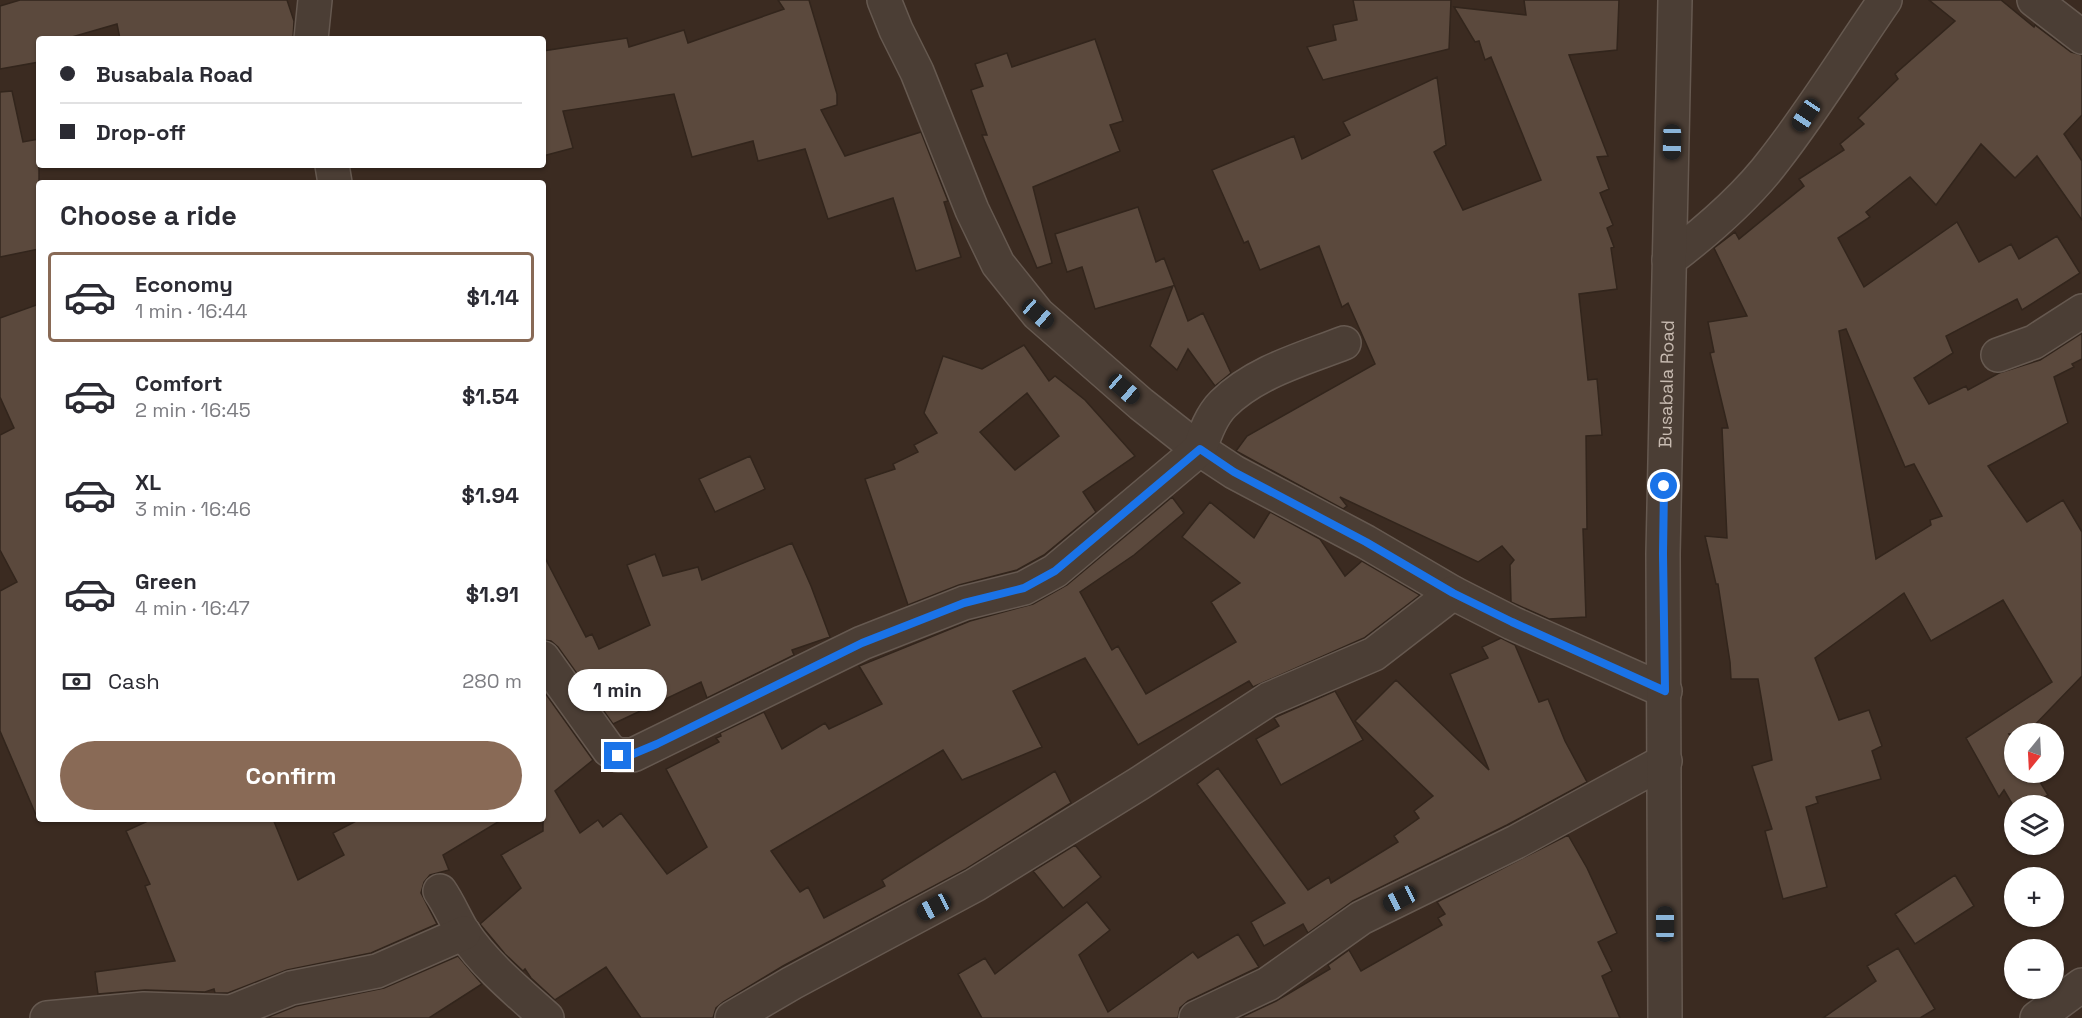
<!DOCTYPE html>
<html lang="en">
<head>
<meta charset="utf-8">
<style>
  :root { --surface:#fff; --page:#f2f2f3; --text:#2b2b33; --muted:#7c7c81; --line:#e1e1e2; --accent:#896a56 }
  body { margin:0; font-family:"Space Grotesk",sans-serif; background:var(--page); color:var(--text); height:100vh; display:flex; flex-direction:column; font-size:22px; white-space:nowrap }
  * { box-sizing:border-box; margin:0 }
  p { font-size:20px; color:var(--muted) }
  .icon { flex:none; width:33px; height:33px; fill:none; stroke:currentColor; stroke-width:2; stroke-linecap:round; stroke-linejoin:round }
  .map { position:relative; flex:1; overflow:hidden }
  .details { position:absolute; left:36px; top:180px; width:510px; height:642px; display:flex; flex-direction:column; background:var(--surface); border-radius:6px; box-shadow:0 2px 4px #0004 }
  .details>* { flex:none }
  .hud { position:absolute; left:36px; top:36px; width:510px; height:132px; border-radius:6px; box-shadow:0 2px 4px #0004; display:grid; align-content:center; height:132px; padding:0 24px; background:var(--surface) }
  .needle { width:39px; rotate:198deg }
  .fabs { position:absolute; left:2004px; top:723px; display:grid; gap:12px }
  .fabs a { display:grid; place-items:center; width:60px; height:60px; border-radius:50%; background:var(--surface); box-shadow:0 2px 4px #0004; font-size:30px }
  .end { position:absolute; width:27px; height:27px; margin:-14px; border:8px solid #1a73e8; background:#fff; box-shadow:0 0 0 3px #fff }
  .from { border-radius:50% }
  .bubble { position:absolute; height:42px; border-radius:21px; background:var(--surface); box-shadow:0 2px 4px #0004; font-size:20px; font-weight:800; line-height:42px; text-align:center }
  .car { position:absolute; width:18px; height:36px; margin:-18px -9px; border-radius:8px; box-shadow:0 0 4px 2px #0007; background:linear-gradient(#222 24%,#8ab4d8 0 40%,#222 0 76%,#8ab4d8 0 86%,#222 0) }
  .hud b { display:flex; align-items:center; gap:21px; height:57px; font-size:22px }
  .hud b+b { border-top:2px solid var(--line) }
  .hud i { width:15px; height:15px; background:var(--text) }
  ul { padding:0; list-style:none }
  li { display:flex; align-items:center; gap:18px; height:90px; margin:0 12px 9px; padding:0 12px; border:3px solid transparent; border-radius:6px }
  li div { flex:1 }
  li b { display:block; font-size:22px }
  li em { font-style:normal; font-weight:800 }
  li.current { border-color:var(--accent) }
  li>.icon { width:54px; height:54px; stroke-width:1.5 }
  h2 { padding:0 24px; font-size:27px; line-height:72px }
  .pay { display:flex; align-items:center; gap:15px; height:66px; padding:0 24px; font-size:22px }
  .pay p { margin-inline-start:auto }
  .cta { display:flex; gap:12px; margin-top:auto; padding:12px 24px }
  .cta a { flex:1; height:69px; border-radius:36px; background:var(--accent); color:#fff; font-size:24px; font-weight:800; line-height:69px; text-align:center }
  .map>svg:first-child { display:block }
  .building { fill:#5b493d; stroke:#32251c; stroke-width:1.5; fill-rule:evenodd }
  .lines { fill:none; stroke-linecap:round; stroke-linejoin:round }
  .minor-casing { stroke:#665950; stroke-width:36 }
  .minor { stroke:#4b3e35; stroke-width:33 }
  .route { stroke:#1a73e8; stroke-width:8 }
  .labels { text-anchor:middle; stroke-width:5; stroke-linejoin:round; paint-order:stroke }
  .street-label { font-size:18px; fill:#c7bab0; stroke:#30231a }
</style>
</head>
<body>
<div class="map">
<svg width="2082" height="1018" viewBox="0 0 2082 1018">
  <rect width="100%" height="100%" fill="#3b2b21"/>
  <!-- building -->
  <path class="building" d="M20 0H287L294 21 293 39H120L117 24 65 39H39V62L0 69V6Z
    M778 0H809L837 94V105L821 110 845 156 921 132 948 201 944 202 961 257 916 271 893 198 828 219 805 149 758 161 753 141 692 157 674 94 563 111 573 148 543 156V51L627 38 629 47 684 30 688 43 784 9Z
    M1353 0H1451L1449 49 1323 80 1307 47 1336 40 1333 25 1357 20Z
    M1524 0H1619L1617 50 1569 55 1608 156 1597 157 1609 189 1600 193 1613 225 1607 228 1614 247 1611 248 1617 289 1579 294 1588 380 1597 379 1602 435 1586 436 1587 529H1583L1586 617 1549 619 1511 602 1510 565 1514 560 1502 546 1478 562 1340 497 1347 506 1343 509 1236 451 1247 436 1375 364 1348 303 1342 307 1319 246 1260 270 1248 241 1244 243 1212 170 1294 136 1302 159 1350 135 1343 122 1437 77 1446 145 1434 152 1463 210 1541 180 1491 57 1485 60 1479 41 1475 42 1454 7 1526 15Z
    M1929 0H2001L2034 27 2035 25 2071 52 2082 55V115L2064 134 2082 161V220L2037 156 2015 178 1981 144 1936 205 1910 177 1866 212 1870 217 1838 238 1864 287 1957 222 1979 262 2011 244 2019 259 2057 236 2080 273 2022 310 2017 299 1946 336 1953 353 1914 378 1929 404 1966 386 1968 390 1999 373 2040 360 2082 333V359L2072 364 2074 367 2054 377 2068 423 1988 466 2027 522 2063 500 2082 532V676L2026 734H2009L2014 742V772H2034L2048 795 2030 806H2014V807L2004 790 1999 797 1966 738 2052 682 2003 600 1931 641 1904 593 1815 658 1839 720 1869 710 1882 746 1872 751 1881 779 1816 797 1818 803 1806 807 1827 887 1783 899 1765 831 1772 829 1752 766 1772 760 1758 679H1731L1730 662 1718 584H1716L1705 536 1727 538 1722 428H1728L1710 353 1714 352 1708 322 1747 316 1714 248 1735 232 1739 239 1804 186 1799 179 1844 150 1840 144 1864 124 1858 118 1898 79 1895 74 1955 21ZM1846 329 1905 467 1914 464 1942 516 1930 520 1931 525 1876 559 1839 331Z
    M1095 39 1123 121 1110 125 1120 151 1033 187 1052 263 1037 268 982 135H987L971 90 983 86 975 64 1007 53 1012 67Z
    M12 91 23 142 39 139V249L0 257V92Z
    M1138 207 1156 262 1164 258 1188 321 1203 313 1231 373 1215 386 1188 349 1177 370 1150 346 1173 286 1095 309 1082 267 1067 272 1055 234Z
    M39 304V822L0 731V591L17 582 0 550V435L14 428 0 397V318Z
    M1024 345 1049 381 1055 376 1085 400 1135 456 1083 492 1096 512 1044 555 1017 570 959 585 908 605 865 479 895 469 893 464 918 452 914 445 937 433 924 413 943 356 982 369ZM1027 393 1059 436 1015 470 980 432Z
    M750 456 765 489 715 512 699 479Z
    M1172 497 1184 513 1134 555 1080 592 1112 650 1118 646 1146 694 1236 642 1211 602 1240 583 1182 537 1210 502 1254 538 1270 512 1320 539 1345 576 1362 561 1420 595 1364 638 1253 687 1249 681 1138 745 1085 658 1013 691 1042 747 962 780 943 750 771 851 800 892 808 887 824 918 885 886 882 880 1055 771 1071 803 966 869 783 966 723 1002 716 1008 713 1018H641L606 967 555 1000 531 978 525 969 523 971 505 954 480 924 521 888 501 855 543 831V690L593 760 555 791 580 833 598 820 603 827 621 813 667 874 707 847 666 769 719 742 716 738 721 736 720 733 764 712 782 749 825 723 829 729 882 704 859 666 970 621 1033 604 1067 585Z
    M792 543 811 586 830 637 792 650 794 655 707 698 701 682 613 724 558 647 551 641 543 640V554L586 637 592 634 599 649 650 625 627 565 655 554 663 576 698 567 702 580Z
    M1501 638 1515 645 1539 702 1548 699 1565 741 1587 782 1507 825 1353 901 1308 933 1303 924 1264 946 1251 922 1285 903 1197 784 1218 768 1308 890 1329 877 1331 883 1398 842 1394 836 1419 818 1414 811 1433 796 1355 721 1396 680 1489 770 1450 674 1488 658 1482 647Z
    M1335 691 1363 740 1281 785 1256 739 1279 726 1274 718 1278 716Z
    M152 819H273L298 880 344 855 333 833 360 819H503L443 855 449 870 430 875 424 882 421 893 437 924 371 953 287 970 228 993H215L214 989 205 992 145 990 98 994 95 972 175 961 145 886 150 884 126 831Z
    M1568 835 1587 868 1617 933 1598 942 1612 971 1602 976 1620 1018H1240L1276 1001 1330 969 1328 965 1349 950 1361 971 1442 925 1438 918 1445 914 1437 902Z
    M1075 845 1101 877 1063 908 1033 871Z
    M1955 875 1974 906 1915 944 1895 914Z
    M1087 902 1110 930 1079 955 1108 1012 1193 952 1198 958 1238 934 1259 967 1188 1001 1180 1008 1178 1018H982L958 974 985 958 995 974Z
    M1898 948 1935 1009 1920 1018H1823L1876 981 1867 966Z
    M458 956 482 984 429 1018H266L296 1006 384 988Z"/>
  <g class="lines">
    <defs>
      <g id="minor">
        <path d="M884 0 896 30 917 72 972 210 998 264 1038 314 1141 404 1193 445 1234 472 1366 542 1453 593 1512 623 1665 691"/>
        <path d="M2034 0 2082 37"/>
        <path d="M311 39 315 0"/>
        <path d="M332 165 335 183"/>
        <path d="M1669 260C1707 231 1746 198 1775 159 1814 109 1849 52 1885 0"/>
        <path d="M1998 355 2034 342 2082 311"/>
        <path d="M543 658 609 750 618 755H633L862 643 964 603 1024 588 1055 571 1200 449C1205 433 1211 416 1223 404 1255 372 1303 359 1344 343"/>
        <path d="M440 891C449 904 455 919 463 932 485 965 518 992 547 1018"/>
        <path d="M47 1018 144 1009 231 1012 291 988 377 971 464 933"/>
        <path d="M732 1018 792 983 975 885 1140 783 1269 699 1374 654 1453 593"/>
        <path d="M1196 1018 1268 984 1361 918 1516 842 1665 761"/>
        <path id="s1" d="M1665 1018 1663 554 1675 0"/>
        <path d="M2037 1018 2082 985"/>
      </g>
    </defs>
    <!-- minor casing -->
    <use href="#minor" class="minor-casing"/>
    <!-- minor -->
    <use href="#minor" class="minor"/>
  </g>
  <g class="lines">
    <!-- route -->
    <path class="route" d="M618 756 633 754 657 744 862 643 964 603 1024 588 1055 571 1200 449 1234 472 1366 542 1453 593 1512 622 1665 691 1663 554 1664 486"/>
  </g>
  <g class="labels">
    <!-- street labels -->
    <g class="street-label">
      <text dy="6" stroke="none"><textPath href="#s1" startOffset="634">Busabala Road</textPath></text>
    </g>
  </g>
</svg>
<div class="fabs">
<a><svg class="needle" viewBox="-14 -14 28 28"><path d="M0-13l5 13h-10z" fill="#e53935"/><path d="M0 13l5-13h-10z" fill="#7c7c81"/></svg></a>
<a><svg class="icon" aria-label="layers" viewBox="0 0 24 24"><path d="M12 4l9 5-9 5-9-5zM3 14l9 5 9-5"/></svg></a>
<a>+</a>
<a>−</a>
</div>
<i class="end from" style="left:1664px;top:486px"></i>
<i class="end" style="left:618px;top:756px"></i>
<div class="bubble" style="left:568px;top:669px;width:99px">1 min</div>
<i class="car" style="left:1806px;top:115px;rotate:214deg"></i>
<i class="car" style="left:1672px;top:142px;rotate:181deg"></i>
<i class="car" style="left:1038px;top:314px;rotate:131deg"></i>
<i class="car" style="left:1124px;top:389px;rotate:131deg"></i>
<i class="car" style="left:1400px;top:899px;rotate:243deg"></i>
<i class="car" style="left:934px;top:907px;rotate:242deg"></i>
<i class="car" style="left:1665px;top:924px;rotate:0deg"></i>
<div class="hud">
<b><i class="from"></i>Busabala Road</b>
<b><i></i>Drop-off</b>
</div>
<section class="details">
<h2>Choose a ride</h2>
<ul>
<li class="current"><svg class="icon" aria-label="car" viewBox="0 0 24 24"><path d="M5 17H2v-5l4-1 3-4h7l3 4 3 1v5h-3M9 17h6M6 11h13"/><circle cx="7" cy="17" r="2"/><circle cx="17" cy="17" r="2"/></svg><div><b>Economy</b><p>1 min · 16:44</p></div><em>$1.14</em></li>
<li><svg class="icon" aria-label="car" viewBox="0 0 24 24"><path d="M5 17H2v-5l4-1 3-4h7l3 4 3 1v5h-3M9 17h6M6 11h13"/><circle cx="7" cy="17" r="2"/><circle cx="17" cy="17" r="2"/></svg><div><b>Comfort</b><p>2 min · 16:45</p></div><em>$1.54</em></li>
<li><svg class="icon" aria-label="car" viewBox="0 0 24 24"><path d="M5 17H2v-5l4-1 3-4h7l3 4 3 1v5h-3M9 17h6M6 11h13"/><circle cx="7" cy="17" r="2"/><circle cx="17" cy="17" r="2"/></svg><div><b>XL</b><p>3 min · 16:46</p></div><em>$1.94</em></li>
<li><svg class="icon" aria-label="car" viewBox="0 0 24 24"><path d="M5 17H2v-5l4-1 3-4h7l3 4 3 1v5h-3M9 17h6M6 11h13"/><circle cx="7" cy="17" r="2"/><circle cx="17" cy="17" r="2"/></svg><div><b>Green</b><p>4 min · 16:47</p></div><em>$1.91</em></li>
</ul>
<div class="pay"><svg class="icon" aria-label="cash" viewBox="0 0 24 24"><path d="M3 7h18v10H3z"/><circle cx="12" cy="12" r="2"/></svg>Cash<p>280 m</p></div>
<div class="cta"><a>Confirm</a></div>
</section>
</div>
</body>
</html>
